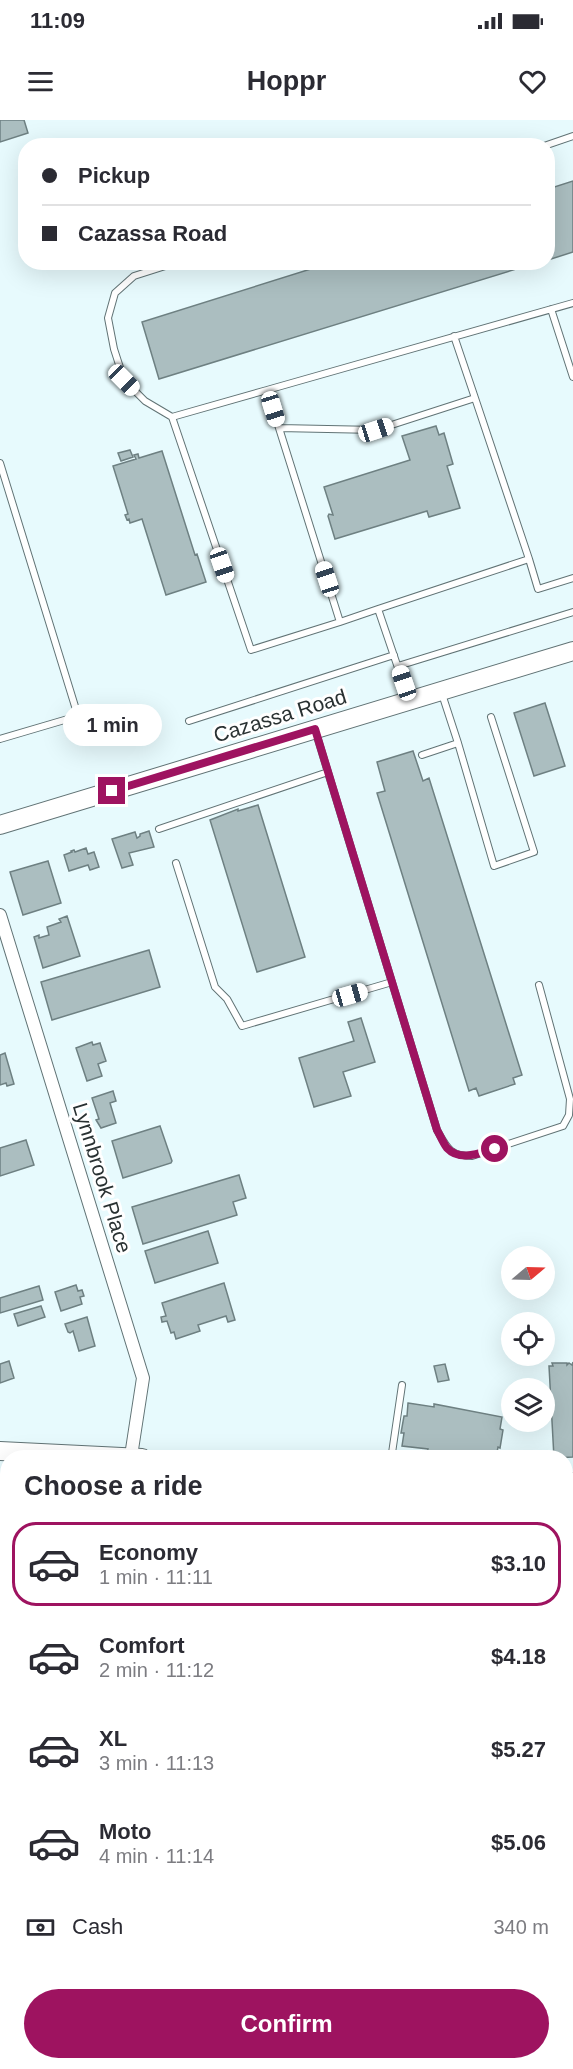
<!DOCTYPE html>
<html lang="en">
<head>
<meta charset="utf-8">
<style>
  :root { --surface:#fff; --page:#f7f7f7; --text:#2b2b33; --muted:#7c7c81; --line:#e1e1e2; --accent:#9e1360 }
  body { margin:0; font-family:Helvetica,sans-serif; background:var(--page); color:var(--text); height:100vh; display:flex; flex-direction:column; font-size:22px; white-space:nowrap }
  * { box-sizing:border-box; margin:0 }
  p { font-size:20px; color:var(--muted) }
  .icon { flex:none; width:33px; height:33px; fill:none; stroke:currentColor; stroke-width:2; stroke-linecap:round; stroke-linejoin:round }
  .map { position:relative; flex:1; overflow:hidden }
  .panel { position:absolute; left:0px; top:1330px; width:573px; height:620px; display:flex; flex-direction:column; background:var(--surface); border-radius:24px 24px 0 0; box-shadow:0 6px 24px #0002 }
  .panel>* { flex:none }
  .hud { position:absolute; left:18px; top:18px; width:537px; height:132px; border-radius:24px; box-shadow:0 6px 24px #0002; display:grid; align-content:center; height:132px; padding:0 24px; background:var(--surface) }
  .needle { width:39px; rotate:71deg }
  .buttons { position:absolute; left:501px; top:1126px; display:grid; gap:12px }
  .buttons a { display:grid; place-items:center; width:54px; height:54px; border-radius:50%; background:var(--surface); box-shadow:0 6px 24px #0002; font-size:30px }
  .end { position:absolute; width:27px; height:27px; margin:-14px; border:8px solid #9e1360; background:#fff; box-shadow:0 0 0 3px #fff }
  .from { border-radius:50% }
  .bubble { position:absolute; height:42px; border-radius:21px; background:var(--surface); box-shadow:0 6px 24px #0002; font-size:20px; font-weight:600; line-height:42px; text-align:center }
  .car { position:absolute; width:18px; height:36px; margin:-18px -9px; border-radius:8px; box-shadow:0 0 4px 2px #0007; background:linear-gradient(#fff 24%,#345 0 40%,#fff 0 76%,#345 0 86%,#fff 0) }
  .hud b { display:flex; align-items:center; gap:21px; height:57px; font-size:22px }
  .hud b+b { border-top:2px solid var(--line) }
  .hud i { width:15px; height:15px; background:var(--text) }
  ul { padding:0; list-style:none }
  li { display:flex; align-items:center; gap:18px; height:84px; margin:0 12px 9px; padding:0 12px; border:3px solid transparent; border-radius:24px }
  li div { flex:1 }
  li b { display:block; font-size:22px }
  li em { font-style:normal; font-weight:600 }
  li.current { border-color:var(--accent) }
  li>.icon { width:54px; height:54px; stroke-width:1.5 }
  h2 { padding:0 24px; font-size:27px; line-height:72px }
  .pay { display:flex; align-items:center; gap:15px; height:66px; padding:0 24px; font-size:22px }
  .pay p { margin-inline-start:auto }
  .cta { display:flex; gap:12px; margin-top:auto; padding:12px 24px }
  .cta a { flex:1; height:69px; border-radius:36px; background:var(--accent); color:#fff; font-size:24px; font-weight:600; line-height:69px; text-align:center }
  .status { display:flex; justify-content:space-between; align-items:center; height:42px; padding:0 30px; background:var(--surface); direction:ltr }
  .status svg { height:16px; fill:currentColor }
  header { display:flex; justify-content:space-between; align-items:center; height:78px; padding:0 24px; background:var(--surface); font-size:27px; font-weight:600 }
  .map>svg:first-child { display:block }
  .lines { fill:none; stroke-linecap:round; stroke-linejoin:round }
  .stream { stroke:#faa0c4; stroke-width:4.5 }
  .building { fill:#abbec0; stroke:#6e8082; stroke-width:1.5 }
  .lane-casing { stroke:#617375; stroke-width:8 }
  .street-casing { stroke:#617375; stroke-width:14 }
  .secondary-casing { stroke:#617375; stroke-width:20 }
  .lane { stroke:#fff; stroke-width:6 }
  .street { stroke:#fff; stroke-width:12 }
  .secondary { stroke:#fff; stroke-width:18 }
  .route { stroke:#9e1360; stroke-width:8 }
  .labels { text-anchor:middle; stroke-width:6; stroke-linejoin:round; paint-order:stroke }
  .street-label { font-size:21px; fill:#293132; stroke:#fff }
</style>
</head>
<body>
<div class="status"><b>11:09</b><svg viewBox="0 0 49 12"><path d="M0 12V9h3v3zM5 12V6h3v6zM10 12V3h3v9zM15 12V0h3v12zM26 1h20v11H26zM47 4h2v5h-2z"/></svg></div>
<header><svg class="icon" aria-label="menu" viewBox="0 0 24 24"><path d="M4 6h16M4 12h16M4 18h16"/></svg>Hoppr<svg class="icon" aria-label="heart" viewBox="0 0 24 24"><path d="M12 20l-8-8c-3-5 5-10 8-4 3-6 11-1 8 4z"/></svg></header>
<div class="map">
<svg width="573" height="1949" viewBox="0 0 573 1949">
  <rect width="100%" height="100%" fill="#e7fafd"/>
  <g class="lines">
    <!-- stream -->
    <path class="stream" d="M0 1531 8 1530
      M566 1568 573 1572"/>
  </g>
  <!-- building -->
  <path class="building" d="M0 0H24L28 13 0 22Z
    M573 61V132L548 140V69Z
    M333 142H539L159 259 142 202Z
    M436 306 439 315 444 313 453 344 447 346 460 388 429 397 427 391 335 419 328 396 329 394 333 395 324 367 410 340 402 316Z
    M130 330 133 337 121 341 118 333Z
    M162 331 195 435 197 434 206 462 166 475 142 399 130 403 129 399 127 400 125 395 128 394 113 346 136 339 134 335 138 334 139 338Z
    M545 583 565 646 534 656 514 593Z
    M413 631 423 661 429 658 522 955 513 958 515 964 479 976 476 968 469 971 377 673 385 671 377 642Z
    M258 685 305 837 257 852 210 700 238 689V691Z
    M149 711 154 727 129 733 133 745 122 748 112 719 135 712 137 718 140 716V714Z
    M86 728 88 734 94 732 99 747 90 750 88 745 69 751 64 735 72 732 71 731 74 730 75 732Z
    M48 741 61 783 23 795 10 752Z
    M67 796 80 836 43 848 34 817 39 815V818L49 815 47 807 61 802 59 799Z
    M149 830 160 867 52 900 41 862Z
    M361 898 375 942 343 952 351 976 314 987 299 938 354 921 348 902Z
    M92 922 93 925 100 923 106 941 98 944 102 956 87 961 76 928Z
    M5 933 14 964 7 966 6 963 0 965V935Z
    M113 971 116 981 110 983 116 1003 101 1008 96 1000 99 999 92 978Z
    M160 1006 172 1041 171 1043 123 1058 112 1021Z
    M26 1020 34 1045 0 1056V1028Z
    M239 1055 246 1078 233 1082 237 1095 143 1124 132 1087Z
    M208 1111 218 1143 155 1163 145 1131Z
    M224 1163 235 1200 228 1202 226 1196 198 1205 200 1211 176 1219 174 1212 171 1213 167 1201 162 1202 161 1197 166 1196 162 1183Z
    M76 1165 78 1171 82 1170 84 1176 80 1177 82 1184 61 1191 55 1172Z
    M39 1166 43 1180 0 1193V1178Z
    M41 1186 45 1197 18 1206 14 1194Z
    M87 1197 95 1226 79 1231 73 1211 70 1213 68 1212 65 1204Z
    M9 1241 14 1258 0 1263V1244Z
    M573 1242V1337L554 1338 549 1246H553L552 1243H567V1245L569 1243 572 1245Z
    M445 1244 449 1260 438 1262 434 1246Z
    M408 1283 434 1287V1284L502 1297 500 1309 503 1310 500 1328 498 1327 496 1338 471 1336 470 1338H434L435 1333 427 1332 428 1329 402 1326 404 1313H401L404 1296H407Z
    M566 1458 573 1460V1527L566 1525Z
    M6 1646 8 1666 0 1667V1647Z
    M5 1689H8V1710L1 1712 0 1691Z
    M7 1747H8V1771L0 1774V1749Z
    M3 1838 8 1853V1866L0 1868V1839Z
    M8 1936V1942H47L33 1949H0V1940Z
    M566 1939 570 1949H542L539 1942H566Z
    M408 1942H470L456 1949H401L400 1946Z"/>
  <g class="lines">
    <defs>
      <path id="lane" d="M544 26 573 16
        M551 189 573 257
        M454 216 475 278
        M267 270 172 297 251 530 340 502
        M172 297 145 281 124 260 114 229 108 198 115 173 134 156 178 142
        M279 308 267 270 573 183
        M0 343 78 596 0 619
        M529 439 538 469 573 458
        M378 489 340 502 279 308 376 310 475 278 529 439 378 489 409 580
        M398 546 573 492
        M189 601 394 535
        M316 613 437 1010C447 1028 450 1036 472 1036L563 1006 569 995 570 979 539 865
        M458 623 494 746 534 732 491 597
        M422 635 458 623 442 574
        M159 709 328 652
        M176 743 215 867 227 879 242 906 392 862
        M395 1338 392 1333 402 1265
        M566 1357 573 1356"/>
      <path id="street" d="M0 795 143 1258 131 1336
        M0 1581H8
        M0 1595 8 1619
        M0 1731 8 1729
        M0 1904 8 1900
        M501 1942 504 1949"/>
      <path id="secondary" d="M0 705 573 531
        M0 1331 142 1338
        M566 1401H573"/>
    </defs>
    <!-- lane casing -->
    <use href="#lane" class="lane-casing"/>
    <!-- street casing -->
    <use href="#street" class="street-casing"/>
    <!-- secondary casing -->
    <use href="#secondary" class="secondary-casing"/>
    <!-- lane -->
    <use href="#lane" class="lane"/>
    <!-- street -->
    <use href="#street" class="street"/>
    <!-- secondary -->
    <use href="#secondary" class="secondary"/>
  </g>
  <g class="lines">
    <!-- route -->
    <path class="route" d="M112 671 315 609 437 1010C440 1015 443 1023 447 1028 460 1042 480 1033 495 1029"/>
  </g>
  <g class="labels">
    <!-- street labels -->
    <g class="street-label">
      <text transform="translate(280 596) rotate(-17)" y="7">Cazassa Road</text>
      <text transform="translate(102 1058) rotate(73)" y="7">Lynnbrook Place</text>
    </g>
  </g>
</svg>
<div class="buttons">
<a><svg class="needle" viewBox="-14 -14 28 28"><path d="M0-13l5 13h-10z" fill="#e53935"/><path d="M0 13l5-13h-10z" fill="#7c7c81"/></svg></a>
<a><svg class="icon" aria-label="locate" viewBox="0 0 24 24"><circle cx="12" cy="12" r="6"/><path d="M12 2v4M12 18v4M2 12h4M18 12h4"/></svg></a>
<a><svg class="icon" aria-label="layers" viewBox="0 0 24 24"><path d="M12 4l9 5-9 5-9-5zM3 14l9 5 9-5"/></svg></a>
</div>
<i class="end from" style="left:495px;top:1029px"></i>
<i class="end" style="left:112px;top:671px"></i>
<div class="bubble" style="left:63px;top:584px;width:99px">1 min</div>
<i class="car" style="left:124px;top:260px;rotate:135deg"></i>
<i class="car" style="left:273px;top:289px;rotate:163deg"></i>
<i class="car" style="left:376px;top:310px;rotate:72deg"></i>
<i class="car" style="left:222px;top:445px;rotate:161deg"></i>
<i class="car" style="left:327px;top:459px;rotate:342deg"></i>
<i class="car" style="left:404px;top:563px;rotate:341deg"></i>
<i class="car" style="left:350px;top:875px;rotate:74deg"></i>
<div class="hud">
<b><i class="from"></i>Pickup</b>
<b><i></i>Cazassa Road</b>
</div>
<section class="panel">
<h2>Choose a ride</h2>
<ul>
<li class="current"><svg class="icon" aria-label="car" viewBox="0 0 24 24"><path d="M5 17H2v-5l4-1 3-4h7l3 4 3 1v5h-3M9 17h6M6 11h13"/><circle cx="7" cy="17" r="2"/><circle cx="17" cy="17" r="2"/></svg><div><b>Economy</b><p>1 min · 11:11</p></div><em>$3.10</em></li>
<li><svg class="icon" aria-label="car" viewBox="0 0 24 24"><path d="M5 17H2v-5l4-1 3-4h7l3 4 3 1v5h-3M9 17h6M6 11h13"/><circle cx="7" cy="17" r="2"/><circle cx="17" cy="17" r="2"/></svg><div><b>Comfort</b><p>2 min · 11:12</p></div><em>$4.18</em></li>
<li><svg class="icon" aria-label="car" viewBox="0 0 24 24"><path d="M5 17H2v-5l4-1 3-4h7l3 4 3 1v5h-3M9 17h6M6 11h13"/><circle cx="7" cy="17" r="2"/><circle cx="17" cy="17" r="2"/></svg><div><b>XL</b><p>3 min · 11:13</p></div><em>$5.27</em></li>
<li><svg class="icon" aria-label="car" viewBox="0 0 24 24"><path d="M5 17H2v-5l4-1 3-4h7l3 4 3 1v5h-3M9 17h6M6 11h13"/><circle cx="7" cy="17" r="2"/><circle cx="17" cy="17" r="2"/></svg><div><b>Moto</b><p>4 min · 11:14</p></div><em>$5.06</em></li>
</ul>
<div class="pay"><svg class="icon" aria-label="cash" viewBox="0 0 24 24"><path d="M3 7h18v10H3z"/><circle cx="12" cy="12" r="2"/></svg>Cash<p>340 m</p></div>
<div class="cta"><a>Confirm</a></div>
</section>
</div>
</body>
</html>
